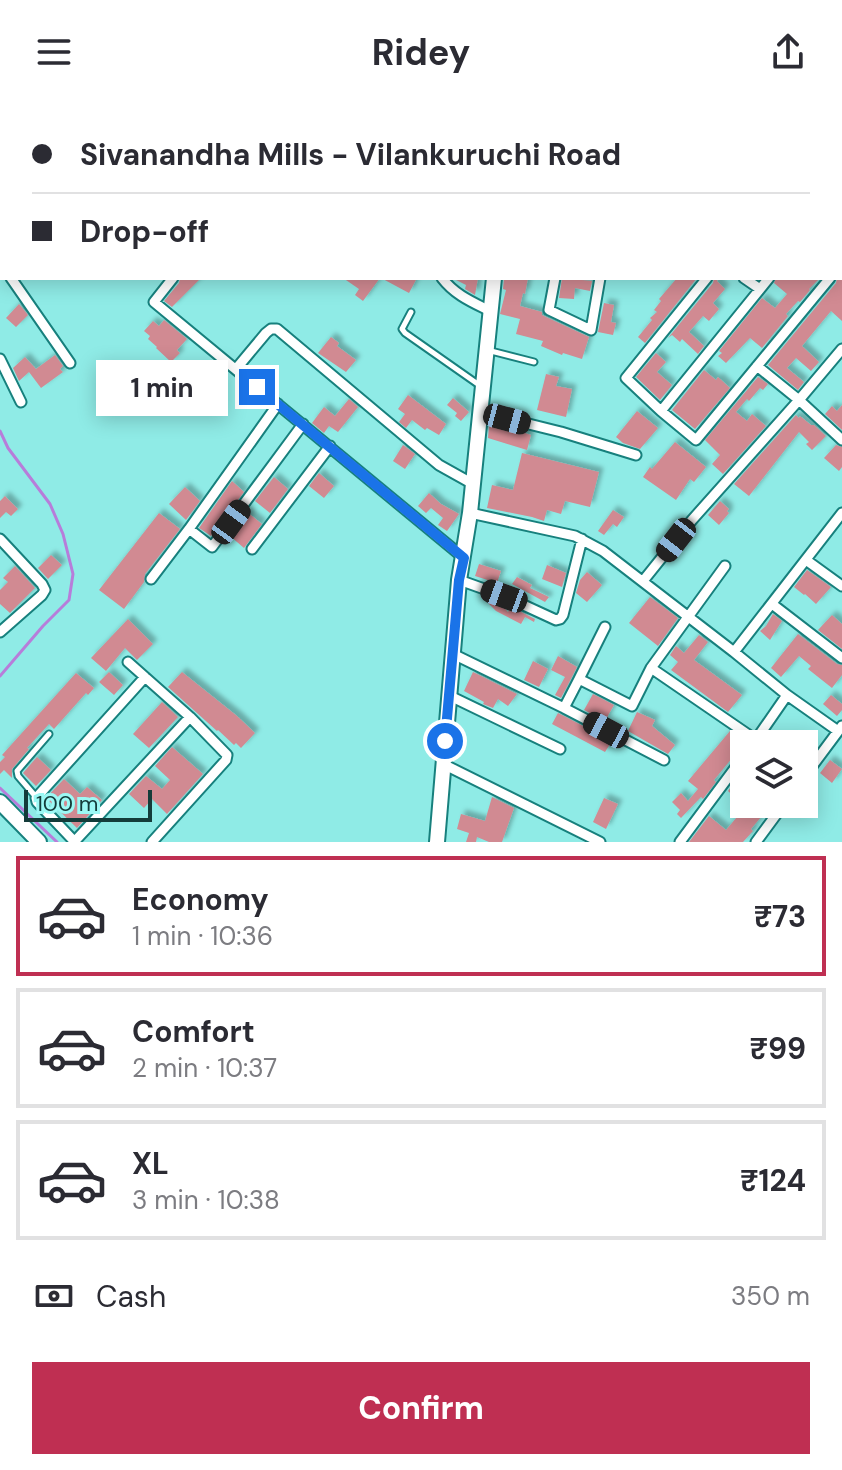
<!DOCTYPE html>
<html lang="en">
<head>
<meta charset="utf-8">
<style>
  :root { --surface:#fff; --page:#f7f7f7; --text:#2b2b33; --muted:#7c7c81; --line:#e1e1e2; --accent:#bf2f52 }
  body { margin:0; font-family:"DM Sans",sans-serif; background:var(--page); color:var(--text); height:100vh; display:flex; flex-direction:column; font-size:30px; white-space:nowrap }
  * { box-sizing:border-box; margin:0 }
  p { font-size:26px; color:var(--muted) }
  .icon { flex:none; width:44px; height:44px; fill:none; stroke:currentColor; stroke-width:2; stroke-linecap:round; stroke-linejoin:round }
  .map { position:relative; height:738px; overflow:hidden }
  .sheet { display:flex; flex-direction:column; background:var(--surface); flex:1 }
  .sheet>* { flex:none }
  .banner { position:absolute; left:0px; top:0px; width:842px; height:176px; box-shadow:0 4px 20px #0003; display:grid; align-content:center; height:176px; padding:0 32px; background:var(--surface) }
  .controls { position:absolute; left:730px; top:626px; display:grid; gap:16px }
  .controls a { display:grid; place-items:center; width:88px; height:88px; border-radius:0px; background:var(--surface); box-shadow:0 4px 20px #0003; font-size:40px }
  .scale { position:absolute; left:24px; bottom:20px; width:128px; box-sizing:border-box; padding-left:8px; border:4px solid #143c3a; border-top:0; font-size:22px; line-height:28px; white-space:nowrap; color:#143c3a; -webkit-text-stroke:6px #9cf8f4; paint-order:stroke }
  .end { position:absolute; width:36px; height:36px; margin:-18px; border:10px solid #1a73e8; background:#fff; box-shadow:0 0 0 4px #fff }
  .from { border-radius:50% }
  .bubble { position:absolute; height:56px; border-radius:0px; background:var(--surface); box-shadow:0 4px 20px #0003; font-size:26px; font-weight:700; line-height:56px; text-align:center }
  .car { position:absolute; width:24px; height:48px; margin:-24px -12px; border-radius:10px; box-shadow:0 0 6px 2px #0007; background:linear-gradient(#222 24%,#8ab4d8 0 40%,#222 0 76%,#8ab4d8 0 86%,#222 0) }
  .banner b { display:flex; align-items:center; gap:28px; height:76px; font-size:30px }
  .banner b+b { border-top:2px solid var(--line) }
  .banner i { width:20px; height:20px; background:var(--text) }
  ul { padding:14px 0 0; list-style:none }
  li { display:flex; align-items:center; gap:24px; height:120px; margin:0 16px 12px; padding:0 16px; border:4px solid var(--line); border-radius:0px }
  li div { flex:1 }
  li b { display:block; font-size:30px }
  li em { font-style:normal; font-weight:700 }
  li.active { border-color:var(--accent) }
  li>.icon { width:72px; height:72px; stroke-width:1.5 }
  .pay { display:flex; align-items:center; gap:20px; height:88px; padding:0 32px; font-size:30px }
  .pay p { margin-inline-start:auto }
  .primary-button { display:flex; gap:16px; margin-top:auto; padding:16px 32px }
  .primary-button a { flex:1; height:92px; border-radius:0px; background:var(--accent); color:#fff; font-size:32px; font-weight:700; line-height:92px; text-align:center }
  header { display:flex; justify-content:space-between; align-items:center; height:104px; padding:0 32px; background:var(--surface); font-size:36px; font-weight:700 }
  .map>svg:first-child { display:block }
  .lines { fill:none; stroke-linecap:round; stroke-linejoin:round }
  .stream { stroke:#b77dda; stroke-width:3 }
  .building { fill:#d18a92; filter:url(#shadow) }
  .lane-casing { stroke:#17807d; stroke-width:9 }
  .street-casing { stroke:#17807d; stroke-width:13 }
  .secondary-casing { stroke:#17807d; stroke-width:18 }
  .lane { stroke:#fff; stroke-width:5 }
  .street { stroke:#fff; stroke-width:9 }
  .secondary { stroke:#fff; stroke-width:14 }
  .route { stroke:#1a73e8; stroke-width:10 }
</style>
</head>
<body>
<header><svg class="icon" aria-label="menu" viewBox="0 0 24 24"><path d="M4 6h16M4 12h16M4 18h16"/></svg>Ridey<svg class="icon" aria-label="share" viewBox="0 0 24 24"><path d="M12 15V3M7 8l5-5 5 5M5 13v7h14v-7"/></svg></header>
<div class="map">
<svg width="842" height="738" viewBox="0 0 842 738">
  <defs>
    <filter id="shadow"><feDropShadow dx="4.5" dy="-4.5" stdDeviation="2" flood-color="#0004"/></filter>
  </defs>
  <rect width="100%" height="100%" fill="#8febe6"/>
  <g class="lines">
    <!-- stream -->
    <path class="stream" d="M0 327 8 344 50 400 63 430 73 470 69 496 43 522 0 572
      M0 684 57 738"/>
  </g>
  <!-- building -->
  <path class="building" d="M180 174H201L172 203 164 197 179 179Z
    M343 174H380L363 197 355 191 359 185Z
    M381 174H417L409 189Z
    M452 174H478L475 191 465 185 466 181Z
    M504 174H528L525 190 523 189 520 202 542 208V211L546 213 589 233 582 255 563 249 562 251 541 242 543 237 516 230 520 215 500 210 506 186 503 185Z
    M562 174 592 177 590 187 575 184 574 195 559 194Z
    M677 174H697L645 239 638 233 652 216 650 214 657 208 654 206 661 197 659 195Z
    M714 174H719L717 177 725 185 713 199 719 205 709 217 703 212 689 228 704 242 698 250 682 235 680 238 672 231 668 234 713 179Z
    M776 174H820L809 185 810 186 800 198 798 197 786 210 788 212 762 244 750 234 726 259 718 252 722 249 719 247 762 194 775 204 787 190 774 179Z
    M837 174H842V217L831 207 802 242 819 258 811 267 796 254 787 264 804 278 798 286 768 261 836 179Z
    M604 199 614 201 611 218 616 219 613 231 598 228Z
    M19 200 28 211 16 223 6 214Z
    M164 216 187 235 177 246 180 249 171 258 156 244 157 243 148 235 150 232 144 227 153 217 159 222Z
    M331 233 339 239 337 242 356 256 346 268 318 249Z
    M656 249 666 258 657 268 672 281 660 296 636 273Z
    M55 251 63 262 60 265 63 268 41 284 29 268 19 277 13 264 25 253 36 265Z
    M704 266 716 276 718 273 730 284 695 325 672 306Z
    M546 270 559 273 556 282 572 285 566 313 537 306Z
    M758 273 768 280 763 286 760 284 749 297 747 295 736 308 747 317 752 310 766 322 723 370 712 360 720 351 705 336Z
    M408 291 446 320 439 331 427 324 425 326 412 316 406 324 399 318 405 310 398 305Z
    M453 294 469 308 461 317 455 312 457 309 447 301Z
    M349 295 358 303 338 328 329 322 324 329 312 319 324 303 335 312Z
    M842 301V326L825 310 832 302 837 307Z
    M637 307 658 324 640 345 623 339 616 333Z
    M796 311 799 314 800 312 811 321H814L826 332 812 346 806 340 809 338 799 328 749 392 734 380Z
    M495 319 531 331 527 346 488 334 489 321 494 323Z
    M675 338 706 363 694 378 690 375 676 396 643 373 650 363 652 365Z
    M403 341 415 350 405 365 393 357Z
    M836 341 842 343V363L839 367 824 354Z
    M522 349 599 368 590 403 565 397 561 410 547 406 544 417 532 413 487 404 492 381 513 386Z
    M319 369 334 382 324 394 309 382Z
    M274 373 288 385 270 409 255 397Z
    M232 377 244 388 211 432 199 424Z
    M185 383 200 397 186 416 169 400Z
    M429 389 441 400 459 410 447 427 438 421 443 414 431 404 426 409 418 402Z
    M5 392 18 405 11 412 6 408 0 414V397Z
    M720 397 729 405 727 407 729 409 719 421 708 411Z
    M613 406 624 413 617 423 613 420 604 431 598 427Z
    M247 408 262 420 244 444 230 432Z
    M159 409 180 425 145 470 144 478 124 505 99 486Z
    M51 451 62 461 48 475 38 464Z
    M479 460 501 467 497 479 475 472Z
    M547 461 566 469 562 483 542 475Z
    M15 462 35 484 10 509 0 500V486L8 478 3 474Z
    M807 466 831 483 816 500 805 490 804 491 794 483Z
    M587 468 602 481 587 498 576 489 580 476Z
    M517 473 532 481 530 484 549 493 545 498 512 480Z
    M650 493 678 514 658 542 629 519Z
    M491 495 499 498 508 508 511 503 535 515 534 518 525 513 521 520 496 507 488 499Z
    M773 510 782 517 770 536 760 527 766 522Z
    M832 511 842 520V545L818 526Z
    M128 515 153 540 137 556 125 544 106 567 91 554Z
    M798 530 837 560 842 561V571L832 584 808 565 811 562 799 552 781 573 771 564Z
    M699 531 708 538 694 556 742 591 728 608 671 566 678 558 670 551 676 542 684 549Z
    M558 552 577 563 561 594 555 591 565 573 551 566Z
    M533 557 548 565 539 583 524 576Z
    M109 568 123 581 114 591 99 578Z
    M182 568 237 612 255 629 241 644 236 639 234 641 218 626 217 627 168 583Z
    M473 568 517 590 508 602 498 595 493 604 483 600 484 598 464 587Z
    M76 569 94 584 88 591 86 589 54 625 49 620 27 644 29 645 12 665V674L4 666 0 670V658L5 653 2 651Z
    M593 590 614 601 605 617 584 606Z
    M831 591 842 600V606L837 612 823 600Z
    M162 598 178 613 149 644 133 630Z
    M637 608 655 616 652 622 675 641 668 650 628 627Z
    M558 609 612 637 605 648 552 620Z
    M730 627 740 634 737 638 740 641 737 646 738 647 714 676 716 678 703 695 701 693 681 714 677 710 680 706 672 698 681 689 688 697 698 685 688 677Z
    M172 643 203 670 167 710 152 695 144 704 129 690 146 672 162 685 170 676 155 662Z
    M37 653 51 666 36 682 23 669Z
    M830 656 842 665 832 679 820 669Z
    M737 674 744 680V702L728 687Z
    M64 675 80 690 87 683 102 696 77 724 46 694Z
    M492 693 514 704 502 738H489L477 733 476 738H466L469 729 457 725 461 710 485 717Z
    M604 694 618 700 606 725 593 718Z
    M748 700H772L751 725 753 727 743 738H689L709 712 726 726Z"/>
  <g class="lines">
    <defs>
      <path id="lane" d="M348 2 355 0 359 2
        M411 208 402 225 405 229 482 283
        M487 246 534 258
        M36 693 18 672 17 667 49 630"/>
      <path id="street" d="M38 0 40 2
        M151 0 154 2
        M0 9 2 10
        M0 79 2 77
        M840 86 842 84
        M0 159 2 162
        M840 162 842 160
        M11 174 70 259
        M173 174 154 198 464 454
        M442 174C455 191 472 198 490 207
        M555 174 549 206 591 226 600 174
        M707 174 626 274 661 307 769 174
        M744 174 760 185
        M842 245 799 296 842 336
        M0 255 21 298
        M236 265 266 229 271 225H277L439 361 473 380
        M661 307 696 336 830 174
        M480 308 561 328 636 351
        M470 409 575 432 603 447 734 548 842 409
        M189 425 212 443 303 320
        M0 435 42 480 45 486 42 491 0 528
        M252 445 330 342
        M806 456 842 482
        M151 475 189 425 278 300
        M459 476 504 492 556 516 560 515 563 511 582 435
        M643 477 692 416 799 296 757 262
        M772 500 842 554
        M734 548 787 591 838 627
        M453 550 564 604 579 575 632 602 651 564 725 462
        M128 558 190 613 227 651 226 656 152 738
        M651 564 756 636
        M579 575 605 523
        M450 592 560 645
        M564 604 664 656
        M753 640 787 591
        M443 660 600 738
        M804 673 842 622
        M74 738 190 613
        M75 738 37 698 36 694 145 573
        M680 738 744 652
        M756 738 784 700"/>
      <path id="secondary" d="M510 2 511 0
        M0 698 39 738
        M437 738 459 476 470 409 494 174"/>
    </defs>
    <!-- lane casing -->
    <use href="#lane" class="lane-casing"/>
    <!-- street casing -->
    <use href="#street" class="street-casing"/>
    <!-- secondary casing -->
    <use href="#secondary" class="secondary-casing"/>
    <!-- lane -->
    <use href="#lane" class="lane"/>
    <!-- street -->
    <use href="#street" class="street"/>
    <!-- secondary -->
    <use href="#secondary" class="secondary"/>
  </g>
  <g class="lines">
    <!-- route -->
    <path class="route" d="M257 283 464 454 459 476 445 637"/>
  </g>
</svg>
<div class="controls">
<a><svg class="icon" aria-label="layers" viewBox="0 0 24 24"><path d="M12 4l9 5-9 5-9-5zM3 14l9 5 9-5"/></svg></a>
</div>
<div class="scale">100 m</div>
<i class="end from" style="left:445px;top:637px"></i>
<i class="end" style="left:257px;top:283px"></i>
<div class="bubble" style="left:96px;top:256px;width:132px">1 min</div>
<i class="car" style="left:507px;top:315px;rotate:105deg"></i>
<i class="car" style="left:231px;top:418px;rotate:36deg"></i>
<i class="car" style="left:676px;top:436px;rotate:218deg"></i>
<i class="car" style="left:504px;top:492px;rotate:290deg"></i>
<i class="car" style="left:606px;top:626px;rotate:298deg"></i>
<div class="banner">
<b><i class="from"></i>Sivanandha Mills - Vilankuruchi Road</b>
<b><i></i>Drop-off</b>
</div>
</div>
<section class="sheet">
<ul>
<li class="active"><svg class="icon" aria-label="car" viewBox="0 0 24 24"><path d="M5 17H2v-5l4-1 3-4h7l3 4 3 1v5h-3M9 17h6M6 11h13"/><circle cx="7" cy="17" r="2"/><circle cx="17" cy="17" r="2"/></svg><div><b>Economy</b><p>1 min · 10:36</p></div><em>₹73</em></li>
<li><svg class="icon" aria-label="car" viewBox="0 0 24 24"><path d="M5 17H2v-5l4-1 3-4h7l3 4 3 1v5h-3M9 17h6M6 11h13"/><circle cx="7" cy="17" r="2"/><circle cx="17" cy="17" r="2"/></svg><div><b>Comfort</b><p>2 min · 10:37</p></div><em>₹99</em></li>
<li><svg class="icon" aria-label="car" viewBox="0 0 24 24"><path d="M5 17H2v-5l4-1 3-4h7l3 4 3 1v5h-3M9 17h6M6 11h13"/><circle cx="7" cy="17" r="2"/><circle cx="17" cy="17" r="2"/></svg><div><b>XL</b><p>3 min · 10:38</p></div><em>₹124</em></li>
</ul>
<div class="pay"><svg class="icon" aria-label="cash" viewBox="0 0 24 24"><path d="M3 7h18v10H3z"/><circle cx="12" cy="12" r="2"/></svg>Cash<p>350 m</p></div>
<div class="primary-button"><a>Confirm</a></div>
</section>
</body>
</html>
